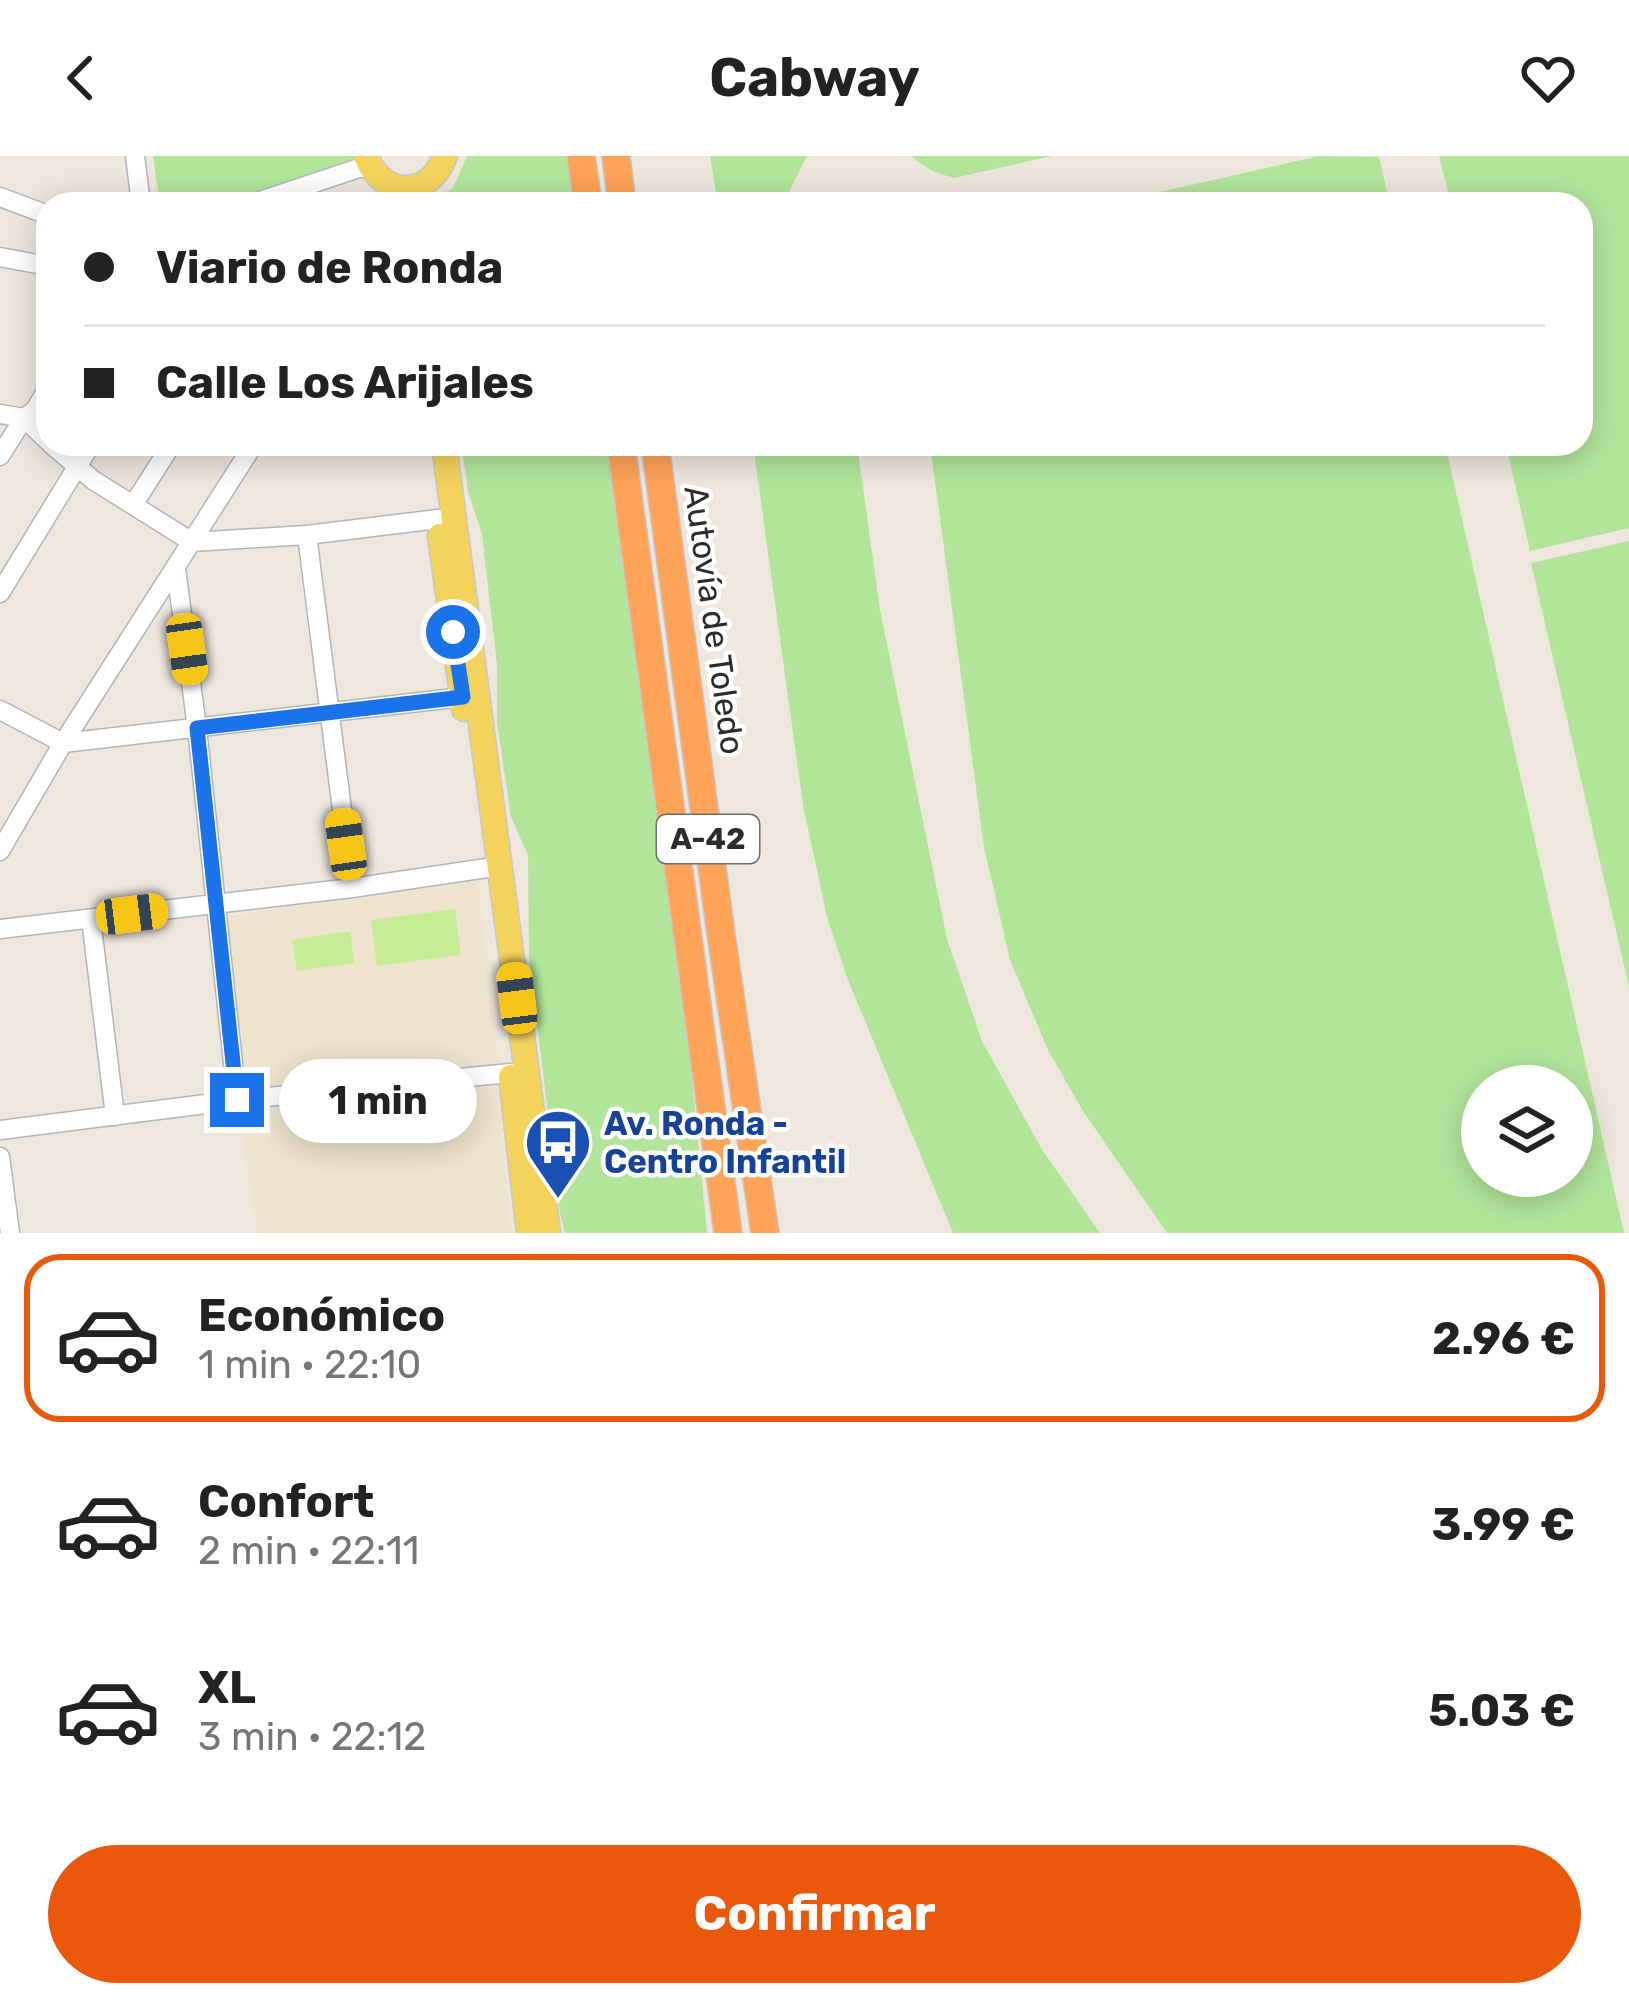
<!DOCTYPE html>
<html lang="es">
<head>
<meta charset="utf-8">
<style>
  :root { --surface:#fff; --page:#f2f2f2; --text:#222; --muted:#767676; --line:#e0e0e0; --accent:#ea580c }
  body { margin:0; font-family:Rubik,sans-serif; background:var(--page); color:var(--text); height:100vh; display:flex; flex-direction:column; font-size:45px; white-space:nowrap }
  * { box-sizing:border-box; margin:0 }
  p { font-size:39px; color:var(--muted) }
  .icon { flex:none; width:66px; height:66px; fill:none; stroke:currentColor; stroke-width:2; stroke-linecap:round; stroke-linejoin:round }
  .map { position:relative; height:1077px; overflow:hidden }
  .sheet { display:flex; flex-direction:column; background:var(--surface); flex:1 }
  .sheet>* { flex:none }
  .banner { position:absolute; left:36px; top:36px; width:1557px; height:264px; border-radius:36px; box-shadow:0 6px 30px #0003; display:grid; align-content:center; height:264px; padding:0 48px; background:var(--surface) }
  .controls { position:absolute; left:1461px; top:909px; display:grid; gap:24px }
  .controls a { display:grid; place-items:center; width:132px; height:132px; border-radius:50%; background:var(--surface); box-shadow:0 6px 30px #0003; font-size:60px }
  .end { position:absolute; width:54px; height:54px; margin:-27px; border:15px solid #1a73e8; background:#fff; box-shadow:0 0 0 6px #fff }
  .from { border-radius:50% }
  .bubble { position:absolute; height:84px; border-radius:42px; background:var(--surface); box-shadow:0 6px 30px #0003; font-size:39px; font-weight:700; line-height:84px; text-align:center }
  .car { position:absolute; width:36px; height:72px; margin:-36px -18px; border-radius:15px; box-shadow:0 0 9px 3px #0007; background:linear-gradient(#f5c518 24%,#345 0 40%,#f5c518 0 76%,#345 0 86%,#f5c518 0) }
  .banner b { display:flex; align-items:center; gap:42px; height:114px; font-size:45px }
  .banner b+b { border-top:3px solid var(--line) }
  .banner i { width:30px; height:30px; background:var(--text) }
  ul { padding:21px 0 0; list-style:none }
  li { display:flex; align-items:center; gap:36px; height:168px; margin:0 24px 18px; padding:0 24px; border:6px solid transparent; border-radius:36px }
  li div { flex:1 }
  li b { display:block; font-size:45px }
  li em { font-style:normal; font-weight:700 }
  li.current { border-color:var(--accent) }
  li>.icon { width:108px; height:108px; stroke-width:1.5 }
  .primary-button { display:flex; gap:24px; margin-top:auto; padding:24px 48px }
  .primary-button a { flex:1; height:138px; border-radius:72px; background:var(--accent); color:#fff; font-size:48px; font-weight:700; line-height:138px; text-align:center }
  header { display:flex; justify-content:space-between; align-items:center; height:156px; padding:0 48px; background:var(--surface); font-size:54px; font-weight:700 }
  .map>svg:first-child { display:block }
  .education { fill:#efe5ce }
  .green { fill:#b2e59a; fill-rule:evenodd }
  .pitch { fill:#c6ed96 }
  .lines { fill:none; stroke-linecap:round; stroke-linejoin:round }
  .minor-casing { stroke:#b2b4c0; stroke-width:21 }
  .major-casing { stroke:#c8c8c8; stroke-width:27 }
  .highway-casing { stroke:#c8c8c8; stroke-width:30 }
  .minor { stroke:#fff; stroke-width:18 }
  .major { stroke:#f4d35d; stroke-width:24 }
  .highway { stroke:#ffa358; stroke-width:27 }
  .route { stroke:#1a73e8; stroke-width:15 }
  .labels { text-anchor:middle; stroke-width:9; stroke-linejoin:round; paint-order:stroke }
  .shield { fill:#fff; stroke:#6b6b6b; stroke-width:3 }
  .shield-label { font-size:30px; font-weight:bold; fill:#2c2c2c }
  .street-label { font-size:33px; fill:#2c2c2c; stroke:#fff }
  .transit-label { font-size:33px; font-weight:bold; fill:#164399; stroke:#fff; text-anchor:start }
</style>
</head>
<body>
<header><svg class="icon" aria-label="back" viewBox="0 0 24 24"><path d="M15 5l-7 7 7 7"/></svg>Cabway<svg class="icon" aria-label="heart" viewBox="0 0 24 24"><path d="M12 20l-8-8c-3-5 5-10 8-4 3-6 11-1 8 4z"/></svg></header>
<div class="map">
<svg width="1629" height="1077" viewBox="0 0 1629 1077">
  <rect width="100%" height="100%" fill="#eee7de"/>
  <!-- education -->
  <path class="education" d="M478 723 500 914 247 940 222 761Z
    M497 927 511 1077H257L239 964Z"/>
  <!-- green -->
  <path class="green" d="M153 0H354L353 4 267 34 205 48H160Z
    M467 0H581L586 48H435L437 43 453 32Z
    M710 0H807L789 36 776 48H718Z
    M910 0H1052L954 22 932 15Z
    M1319 0 1379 1 1390 48H1107Z
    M1439 0H1629V372L1530 395 1506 288H1581V48H1451Z
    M461 288H615L691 912 707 1077H565L559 1053 529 797 528 699 511 661 497 566V509L482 378 468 335Z
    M753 288H857L880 454 947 783 982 885 1041 992 1100 1077H953L848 824 827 761 803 649Z
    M930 288H1445L1624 1077H1167L1083 955 1048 894 1010 804 984 691ZM1572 930V1020H1482V930Z
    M1629 385V831L1531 407Z"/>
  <!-- pitch -->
  <path class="pitch" d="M455 753 461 799 377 810 371 764Z
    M350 775 354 807 297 815 292 784Z"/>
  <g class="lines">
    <defs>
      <path id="minor" d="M135 0 141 48
        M0 41 48 59
        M251 48 359 12H371
        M0 101 48 110
        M0 258 24 262 48 285
        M51 288 93 324 192 386 307 379 438 363
        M0 300 24 262 35 254 48 232
        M133 349 172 288
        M307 379 352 732
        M176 413 197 572 237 944
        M0 437 91 288
        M0 554 63 587
        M63 587 463 541
        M0 695 63 587 254 288
        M91 763 115 960
        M0 773 352 732 500 710
        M0 974 237 944 510 917
        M0 1001 10 1077"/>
      <path id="major" d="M366 0C383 43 429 43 445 0
        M444 288 548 1077
        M440 380 464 553
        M511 921 529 1077"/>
      <path id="highway" d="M581 0 588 48
        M616 0 622 48
        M621 288 728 1077
        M655 288 721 778 765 1077"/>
    </defs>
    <!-- minor casing -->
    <use href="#minor" class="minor-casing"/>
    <!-- major casing -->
    <use href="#major" class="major-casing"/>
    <!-- highway casing -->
    <use href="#highway" class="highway-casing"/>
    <!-- minor -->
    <use href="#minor" class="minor"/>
    <!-- major -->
    <use href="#major" class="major"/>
    <!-- highway -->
    <use href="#highway" class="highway"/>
  </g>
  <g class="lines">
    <!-- route -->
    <path class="route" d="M237 944 197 572 463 541 453 476"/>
  </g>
  <!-- icons -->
  <defs>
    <symbol id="bus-pin" viewBox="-11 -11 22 30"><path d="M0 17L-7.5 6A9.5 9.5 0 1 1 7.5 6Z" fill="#1a4fb4" stroke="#fff"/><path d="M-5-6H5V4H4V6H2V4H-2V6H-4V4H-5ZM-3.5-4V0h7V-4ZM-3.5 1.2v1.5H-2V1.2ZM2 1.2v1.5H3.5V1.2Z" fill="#fff"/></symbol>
  </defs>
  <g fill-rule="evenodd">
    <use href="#bus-pin" x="520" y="948" width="76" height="104"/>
  </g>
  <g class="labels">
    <!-- shield labels -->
    <rect class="shield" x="657" y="659" width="102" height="48" rx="9"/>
    <g class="shield-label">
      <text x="708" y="693">A-42</text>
    </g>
    <!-- street labels -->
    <g class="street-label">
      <text transform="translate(715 464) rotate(82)" y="12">Autovía de Toledo</text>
    </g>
    <!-- transit labels -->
    <g class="transit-label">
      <text x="604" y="979">Av. Ronda -<tspan x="604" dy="38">Centro Infantil</tspan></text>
    </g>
  </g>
</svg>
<div class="controls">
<a><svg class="icon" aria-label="layers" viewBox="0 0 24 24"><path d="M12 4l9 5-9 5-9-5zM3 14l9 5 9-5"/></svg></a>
</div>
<i class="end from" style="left:453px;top:476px"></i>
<i class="end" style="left:237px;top:944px"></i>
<div class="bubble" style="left:279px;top:903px;width:198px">1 min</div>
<i class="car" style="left:187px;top:493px;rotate:172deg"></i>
<i class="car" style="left:346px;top:688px;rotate:352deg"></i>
<i class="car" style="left:132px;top:758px;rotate:83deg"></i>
<i class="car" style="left:517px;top:842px;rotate:353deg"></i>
<div class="banner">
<b><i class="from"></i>Viario de Ronda</b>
<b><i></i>Calle Los Arijales</b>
</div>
</div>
<section class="sheet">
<ul>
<li class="current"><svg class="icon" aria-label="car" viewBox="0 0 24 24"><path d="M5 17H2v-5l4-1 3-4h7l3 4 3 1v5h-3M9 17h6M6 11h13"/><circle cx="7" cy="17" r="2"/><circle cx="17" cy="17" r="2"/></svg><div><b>Económico</b><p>1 min · 22:10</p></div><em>2.96 €</em></li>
<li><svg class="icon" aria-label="car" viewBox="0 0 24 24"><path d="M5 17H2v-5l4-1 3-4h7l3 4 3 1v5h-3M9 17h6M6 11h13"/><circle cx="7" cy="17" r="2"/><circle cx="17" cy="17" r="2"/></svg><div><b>Confort</b><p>2 min · 22:11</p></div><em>3.99 €</em></li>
<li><svg class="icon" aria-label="car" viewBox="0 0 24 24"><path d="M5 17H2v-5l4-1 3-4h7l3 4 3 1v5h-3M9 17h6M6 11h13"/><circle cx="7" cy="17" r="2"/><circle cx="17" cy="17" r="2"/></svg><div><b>XL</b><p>3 min · 22:12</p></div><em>5.03 €</em></li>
</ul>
<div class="primary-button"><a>Confirmar</a></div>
</section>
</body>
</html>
